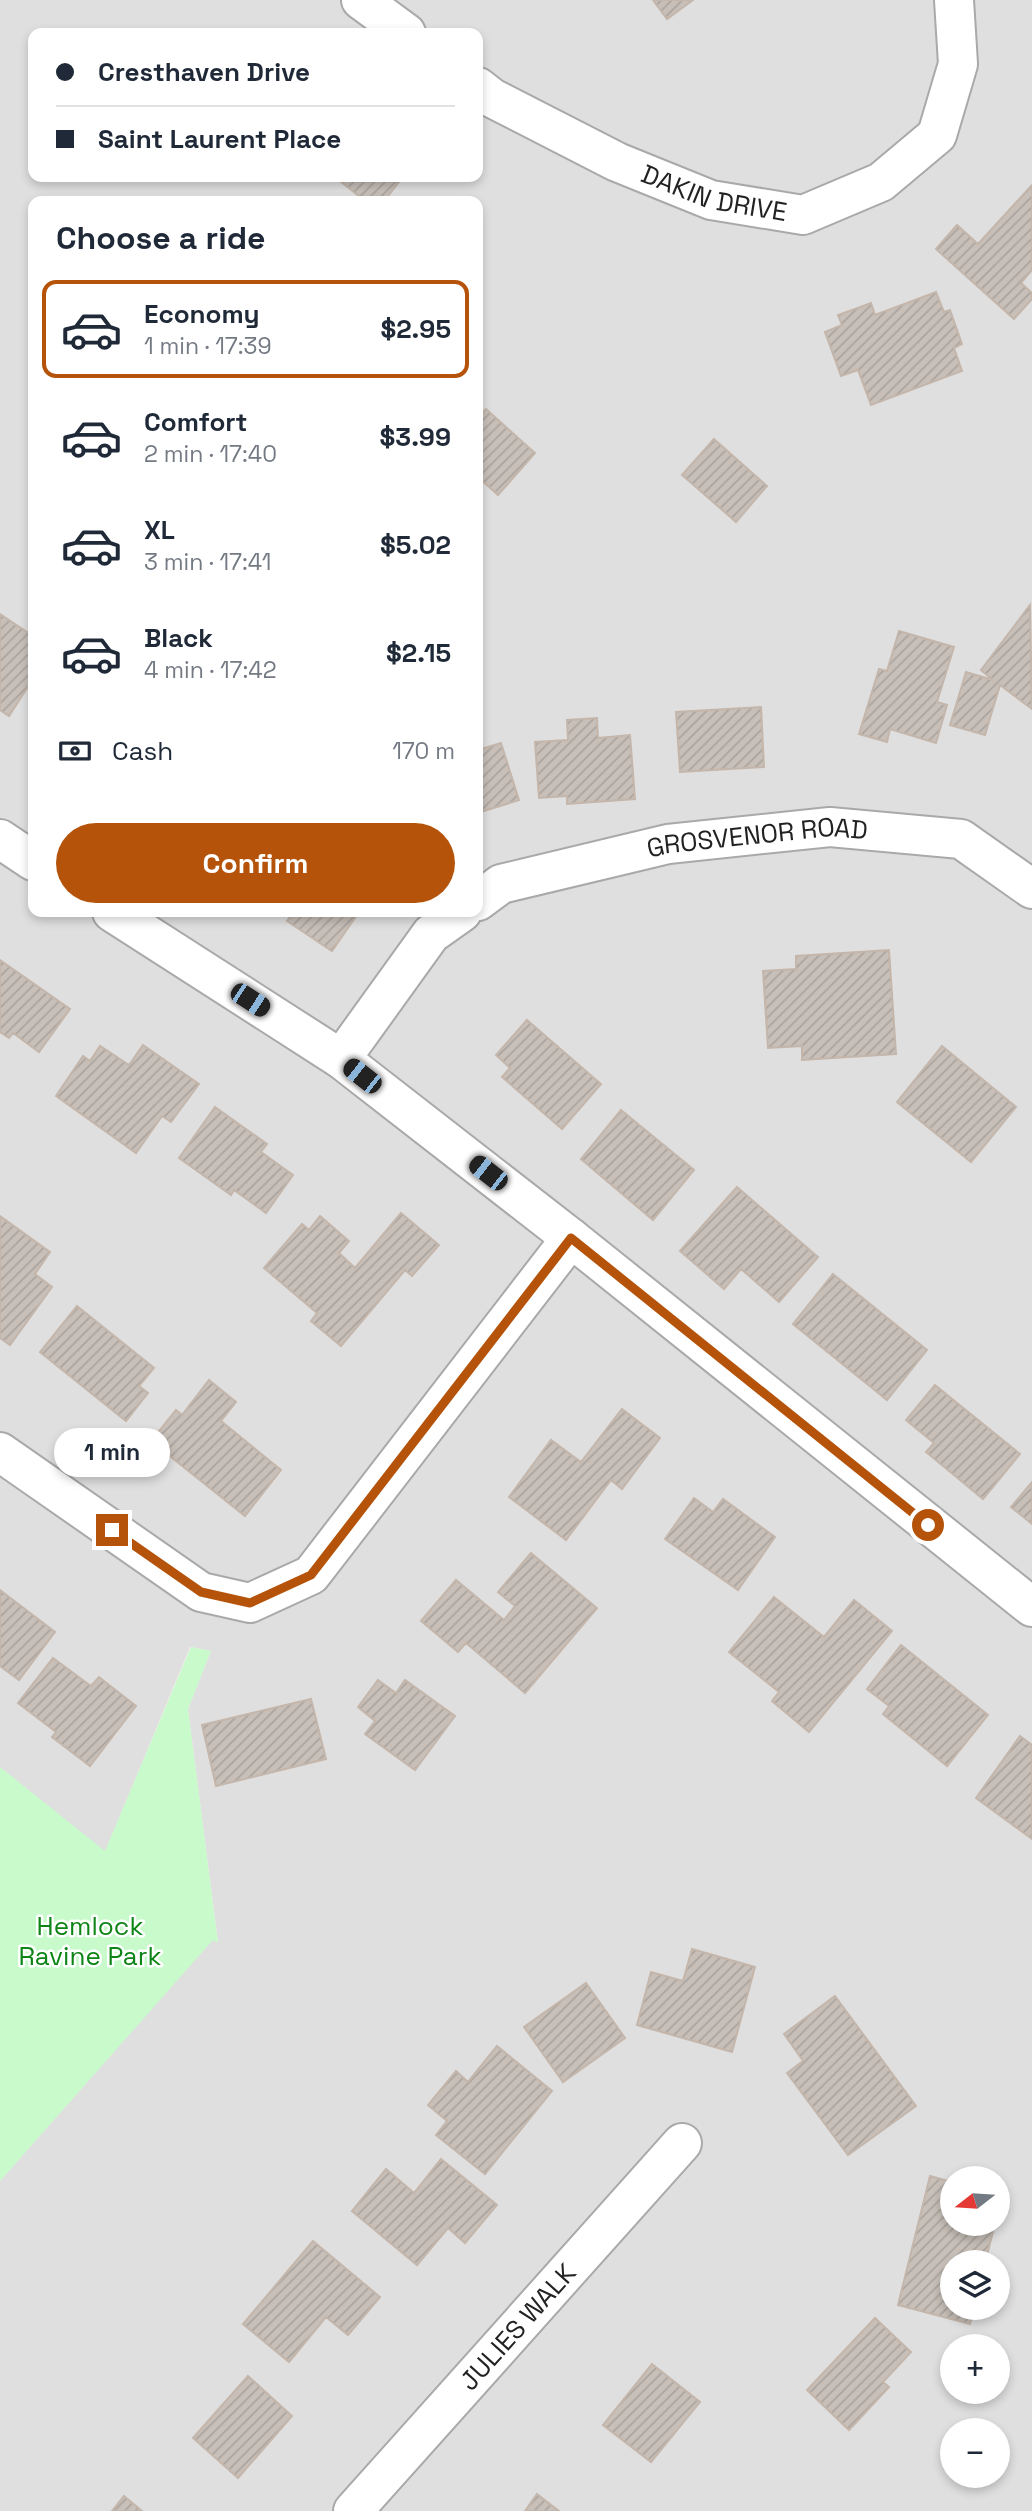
<!DOCTYPE html>
<html lang="en">
<head>
<meta charset="utf-8">
<style>
  :root { --surface:#fff; --page:#f2f2f3; --text:#1f2937; --muted:#747a83; --line:#e0e1e3; --accent:#b45309 }
  body { margin:0; font-family:"Space Grotesk",sans-serif; background:var(--page); color:var(--text); height:100vh; display:flex; flex-direction:column; font-size:26px; white-space:nowrap }
  * { box-sizing:border-box; margin:0 }
  p { font-size:23px; color:var(--muted) }
  .icon { flex:none; width:38px; height:38px; fill:none; stroke:currentColor; stroke-width:2; stroke-linecap:round; stroke-linejoin:round }
  .map { position:relative; flex:1; overflow:hidden }
  .side { position:absolute; left:28px; top:196px; width:455px; height:721px; display:flex; flex-direction:column; background:var(--surface); border-radius:14px; box-shadow:0 4px 10px #0003 }
  .side>* { flex:none }
  .guide { position:absolute; left:28px; top:28px; width:455px; height:154px; border-radius:14px; box-shadow:0 4px 10px #0003; display:grid; align-content:center; height:154px; padding:0 28px; background:var(--surface) }
  .needle { width:46px; rotate:253deg }
  .buttons { position:absolute; left:940px; top:2166px; display:grid; gap:14px }
  .buttons a { display:grid; place-items:center; width:70px; height:70px; border-radius:50%; background:var(--surface); box-shadow:0 4px 10px #0003; font-size:35px }
  .end { position:absolute; width:32px; height:32px; margin:-16px; border:9px solid #b45309; background:#fff; box-shadow:0 0 0 4px #fff }
  .from { border-radius:50% }
  .bubble { position:absolute; height:49px; border-radius:24px; background:var(--surface); box-shadow:0 4px 10px #0003; font-size:23px; font-weight:600; line-height:49px; text-align:center }
  .car { position:absolute; width:21px; height:42px; margin:-21px -10px; border-radius:9px; box-shadow:0 0 5px 2px #0007; background:linear-gradient(#222 24%,#8ab4d8 0 40%,#222 0 76%,#8ab4d8 0 86%,#222 0) }
  .guide b { display:flex; align-items:center; gap:24px; height:66px; font-size:26px }
  .guide b+b { border-top:2px solid var(--line) }
  .guide i { width:18px; height:18px; background:var(--text) }
  ul { padding:0; list-style:none }
  li { display:flex; align-items:center; gap:21px; height:98px; margin:0 14px 10px; padding:0 14px; border:4px solid transparent; border-radius:14px }
  li div { flex:1 }
  li b { display:block; font-size:26px }
  li em { font-style:normal; font-weight:600 }
  li.active { border-color:var(--accent) }
  li>.icon { width:63px; height:63px; stroke-width:1.5 }
  h2 { padding:0 28px; font-size:32px; line-height:84px }
  .pay { display:flex; align-items:center; gap:18px; height:77px; padding:0 28px; font-size:26px }
  .pay p { margin-inline-start:auto }
  .action { display:flex; gap:14px; margin-top:auto; padding:14px 28px }
  .action a { flex:1; height:80px; border-radius:42px; background:var(--accent); color:#fff; font-size:28px; font-weight:600; line-height:80px; text-align:center }
  .map>svg:first-child { display:block }
  .residential { fill:#e0dfdf; fill-rule:evenodd }
  .park { fill:#c8facc }
  .building { fill:url(#building-hatch); stroke:#c4b6ab; stroke-width:2 }
  .lines { fill:none; stroke-linecap:round; stroke-linejoin:round }
  .minor-casing { stroke:#a9a9a9; stroke-width:42 }
  .minor { stroke:#fff; stroke-width:38 }
  .route { stroke:#b45309; stroke-width:9 }
  .labels { text-anchor:middle; stroke-width:5; stroke-linejoin:round; paint-order:stroke }
  .street-label { font-size:26px; fill:#222; stroke:#fff }
  .park-label { font-size:26px; fill:#0c8416; stroke:#fff }
</style>
</head>
<body>
<div class="map">
<svg width="1032" height="2511" viewBox="0 0 1032 2511">
  <defs>
    <pattern id="building-hatch" width="6" height="6" patternUnits="userSpaceOnUse" patternTransform="scale(1.75)"><rect width="6" height="6" fill="#c7bfb8"/><path d="M-1 1l2-2M0 6l6-6M5 7l2-2" fill="none" stroke="#aba49e"/></pattern>
  </defs>
  <rect width="100%" height="100%" fill="#f2efe9"/>
  <!-- residential -->
  <path class="residential" d="M0 0H1032V2511H0V2181L213 1939 218 1942 188 1709 211 1651 190 1647 105 1852 0 1767ZM33 33H478V177H33ZM33 201H478V912H33ZM952 2179H998V2224H952ZM952 2263H998V2308H952ZM952 2347H998V2392H952ZM952 2431H998V2476H952Z"/>
  <!-- park -->
  <path class="park" d="M191 1647 211 1651 188 1709 218 1943 213 1940 0 2181V1767L105 1851Z"/>
  <!-- building -->
  <path class="building" d="M653 0H693L667 19Z
    M335 177H403L384 201H365Z
    M1032 185V270L1021 283 1032 293V299L1014 319 936 249 957 225 978 244Z
    M936 292 944 312 950 310 962 344 954 348 962 371 871 405 858 370 841 376 825 332 842 325 838 315 871 303 875 315Z
    M486 409 535 453 498 495 478 477V418Z
    M714 439 767 486 736 522 682 475Z
    M1030 605 1032 709 1000 685 985 735 950 725 966 672 993 680 981 670Z
    M0 614 33 636V679L9 716 0 710Z
    M899 631 954 647 937 702 947 705 936 743 890 729 887 742 859 734 879 669 887 671Z
    M761 707 764 767 680 772 676 712Z
    M597 718 598 738 630 735 635 799 567 804V796L539 798 535 742 568 740 567 720Z
    M501 743 519 800 478 813V750Z
    M293 912H359L332 951 287 921Z
    M889 950 896 1054 802 1060V1046L768 1048 763 971 796 969V956Z
    M0 960 70 1009 39 1052 13 1033 9 1038 0 1032Z
    M527 1020 601 1084 562 1129 502 1077 510 1068 496 1055Z
    M143 1045 199 1084 171 1122 162 1116 136 1153 56 1096 83 1056 90 1061 100 1046 129 1065Z
    M942 1046 1016 1107 971 1162 897 1102Z
    M215 1107 267 1144 261 1152 293 1175 266 1213 234 1190 231 1195 179 1158Z
    M621 1110 694 1170 653 1220 581 1159Z
    M737 1187 818 1257 779 1302 741 1269 724 1289 680 1251Z
    M401 1213 439 1245 412 1276 405 1270 341 1346 311 1321 317 1313 264 1268 302 1224 309 1230 320 1216 349 1241 339 1253 355 1268Z
    M0 1216 50 1252 35 1274 52 1287 10 1345 0 1338Z
    M833 1274 927 1350 887 1400 793 1324Z
    M77 1306 154 1368 139 1386 148 1393 126 1421 40 1352Z
    M209 1380 236 1402 221 1421 281 1470 245 1516 151 1441 176 1410 182 1415Z
    M935 1385 1020 1454 983 1499 926 1452 934 1443 906 1420Z
    M622 1409 660 1438 622 1489 611 1480 566 1540 509 1497 551 1440 581 1462Z
    M1032 1482V1524L1011 1507Z
    M694 1498 713 1512 723 1499 775 1537 738 1590 665 1539Z
    M531 1553 597 1608 525 1693 466 1643 458 1652 421 1621 456 1580 504 1620 515 1606 498 1592Z
    M0 1590 55 1632 19 1680 0 1666Z
    M774 1597 824 1637 854 1600 892 1631 809 1732 772 1701 779 1692 729 1652Z
    M901 1645 988 1715 947 1766 883 1714 889 1706 867 1689Z
    M53 1658 91 1686 99 1677 136 1706 90 1766 52 1737 56 1732 18 1703Z
    M378 1680 396 1693 405 1680 455 1716 415 1770 365 1734 375 1721 358 1707Z
    M311 1699 326 1759 216 1786 202 1725Z
    M1020 1736 1032 1745V1839L976 1798Z
    M692 1949 755 1967 732 2052 637 2025 651 1972 683 1981Z
    M586 1983 625 2038 563 2082 524 2027Z
    M835 1996 916 2106 848 2155 787 2073 803 2061 784 2034Z
    M497 2046 552 2091 485 2174 436 2135 447 2121 428 2105 456 2071 468 2082Z
    M441 2159 497 2205 465 2243 448 2228 417 2265 352 2211 386 2169 414 2193Z
    M930 2176 952 2182V2224H995L985 2263H952V2308H974L970 2324 898 2305Z
    M313 2241 380 2297 348 2335 326 2317 289 2362 243 2324Z
    M875 2318 911 2352 883 2382 889 2387 849 2430 807 2390Z
    M652 2364 700 2402 651 2462 603 2425Z
    M248 2376 292 2416 238 2478 193 2438Z
    M537 2494 559 2511H525Z
    M124 2496 142 2511H112Z"/>
  <g class="lines">
    <defs>
      <g id="minor">
        <path d="M361 0 406 33"/>
        <path id="s1" d="M478 87 492 98 617 162 711 200 803 215 881 182 937 135 958 64 954 0"/>
        <path d="M0 839 33 861"/>
        <path id="s2" d="M478 901 501 884 668 844 830 827 961 839 1032 889"/>
        <path d="M112 912 341 1059 571 1238 1032 1607"/>
        <path d="M341 1059 431 934 462 912"/>
        <path d="M0 1452 201 1592 250 1603 311 1575 571 1238"/>
        <path id="s3" d="M353 2511 682 2143"/>
      </g>
    </defs>
    <!-- minor casing -->
    <use href="#minor" class="minor-casing"/>
    <!-- minor -->
    <use href="#minor" class="minor"/>
  </g>
  <g class="lines">
    <!-- route -->
    <path class="route" d="M112 1530 201 1592 250 1603 311 1575 571 1238 928 1525"/>
  </g>
  <g class="labels">
    <!-- street labels -->
    <g class="street-label">
      <text dy="9" stroke="none"><textPath href="#s1" startOffset="261">DAKIN DRIVE</textPath></text>
      <text dy="9" stroke="none"><textPath href="#s2" startOffset="290">GROSVENOR ROAD</textPath></text>
      <text dy="9" stroke="none"><textPath href="#s3" startOffset="247">JULIES WALK</textPath></text>
    </g>
    <!-- park labels -->
    <g class="park-label">
      <text x="90" y="1935">Hemlock<tspan x="90" dy="30">Ravine Park</tspan></text>
    </g>
  </g>
</svg>
<div class="buttons">
<a><svg class="needle" viewBox="-14 -14 28 28"><path d="M0-13l5 13h-10z" fill="#e53935"/><path d="M0 13l5-13h-10z" fill="#747a83"/></svg></a>
<a><svg class="icon" aria-label="layers" viewBox="0 0 24 24"><path d="M12 4l9 5-9 5-9-5zM3 14l9 5 9-5"/></svg></a>
<a>+</a>
<a>−</a>
</div>
<i class="end from" style="left:928px;top:1525px"></i>
<i class="end" style="left:112px;top:1530px"></i>
<div class="bubble" style="left:54px;top:1428px;width:116px">1 min</div>
<i class="car" style="left:250px;top:1000px;rotate:123deg"></i>
<i class="car" style="left:362px;top:1076px;rotate:308deg"></i>
<i class="car" style="left:488px;top:1173px;rotate:308deg"></i>
<div class="guide">
<b><i class="from"></i>Cresthaven Drive</b>
<b><i></i>Saint Laurent Place</b>
</div>
<section class="side">
<h2>Choose a ride</h2>
<ul>
<li class="active"><svg class="icon" aria-label="car" viewBox="0 0 24 24"><path d="M5 17H2v-5l4-1 3-4h7l3 4 3 1v5h-3M9 17h6M6 11h13"/><circle cx="7" cy="17" r="2"/><circle cx="17" cy="17" r="2"/></svg><div><b>Economy</b><p>1 min · 17:39</p></div><em>$2.95</em></li>
<li><svg class="icon" aria-label="car" viewBox="0 0 24 24"><path d="M5 17H2v-5l4-1 3-4h7l3 4 3 1v5h-3M9 17h6M6 11h13"/><circle cx="7" cy="17" r="2"/><circle cx="17" cy="17" r="2"/></svg><div><b>Comfort</b><p>2 min · 17:40</p></div><em>$3.99</em></li>
<li><svg class="icon" aria-label="car" viewBox="0 0 24 24"><path d="M5 17H2v-5l4-1 3-4h7l3 4 3 1v5h-3M9 17h6M6 11h13"/><circle cx="7" cy="17" r="2"/><circle cx="17" cy="17" r="2"/></svg><div><b>XL</b><p>3 min · 17:41</p></div><em>$5.02</em></li>
<li><svg class="icon" aria-label="car" viewBox="0 0 24 24"><path d="M5 17H2v-5l4-1 3-4h7l3 4 3 1v5h-3M9 17h6M6 11h13"/><circle cx="7" cy="17" r="2"/><circle cx="17" cy="17" r="2"/></svg><div><b>Black</b><p>4 min · 17:42</p></div><em>$2.15</em></li>
</ul>
<div class="pay"><svg class="icon" aria-label="cash" viewBox="0 0 24 24"><path d="M3 7h18v10H3z"/><circle cx="12" cy="12" r="2"/></svg>Cash<p>170 m</p></div>
<div class="action"><a>Confirm</a></div>
</section>
</div>
</body>
</html>
